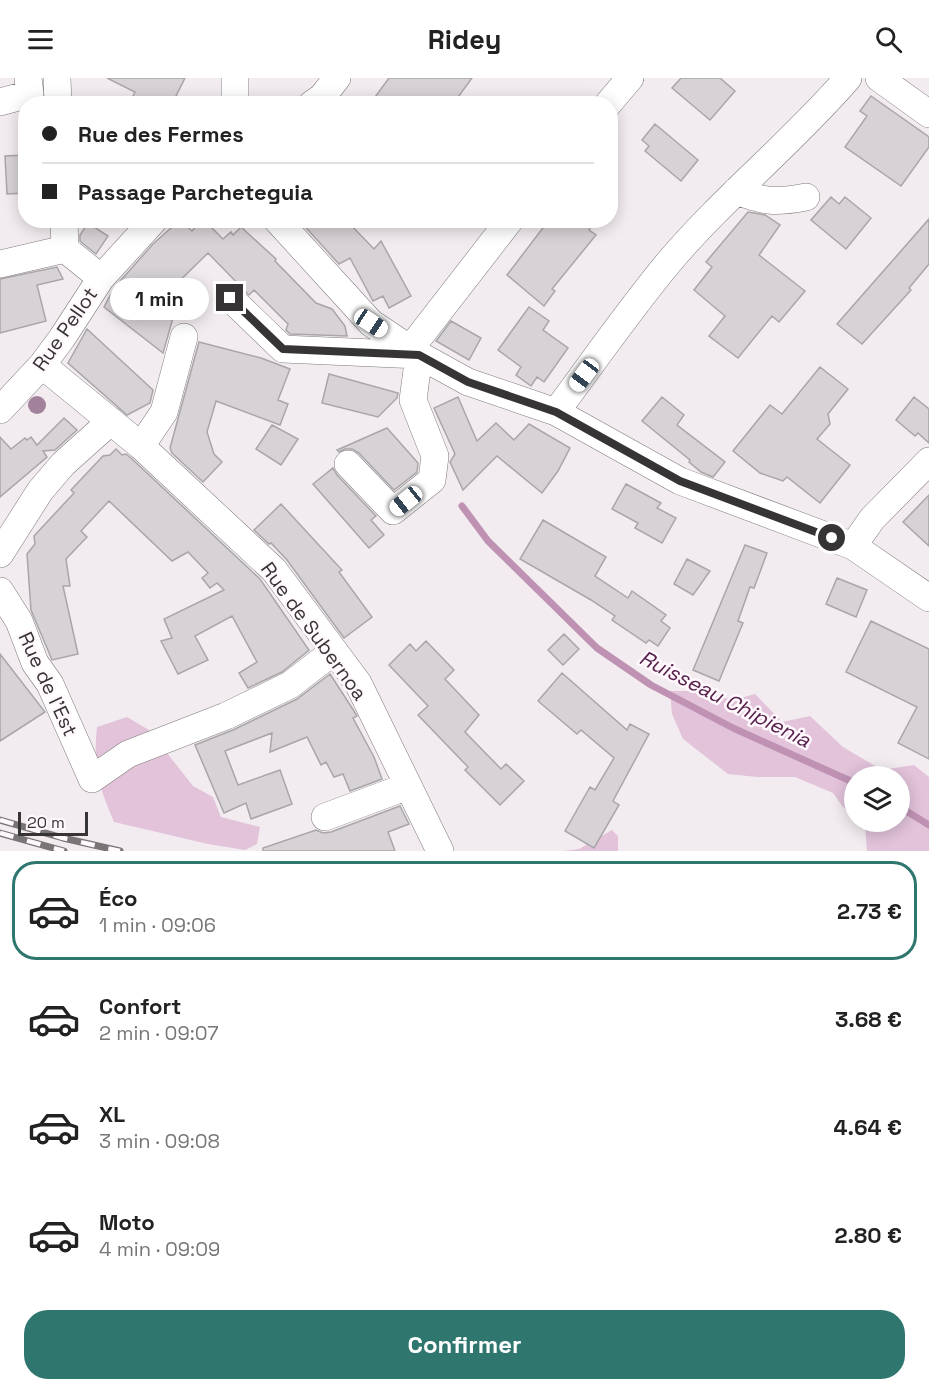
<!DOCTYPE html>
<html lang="fr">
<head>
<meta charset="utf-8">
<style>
  :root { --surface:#fff; --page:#f2f2f2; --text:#222; --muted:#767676; --line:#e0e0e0; --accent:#2e766e }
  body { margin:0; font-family:"Space Grotesk",sans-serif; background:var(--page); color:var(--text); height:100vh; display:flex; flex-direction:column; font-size:22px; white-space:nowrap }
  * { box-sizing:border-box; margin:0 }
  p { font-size:20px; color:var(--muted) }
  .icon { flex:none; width:33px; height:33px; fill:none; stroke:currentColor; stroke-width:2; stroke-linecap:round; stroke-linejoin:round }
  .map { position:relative; height:773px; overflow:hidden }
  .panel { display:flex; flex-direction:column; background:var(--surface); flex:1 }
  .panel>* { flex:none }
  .banner { position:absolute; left:18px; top:18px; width:600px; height:132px; border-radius:24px; box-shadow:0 3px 15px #0003; display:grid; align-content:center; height:132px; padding:0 24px; background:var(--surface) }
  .tools { position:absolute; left:844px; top:688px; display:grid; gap:12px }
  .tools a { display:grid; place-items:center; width:66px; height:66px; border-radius:50%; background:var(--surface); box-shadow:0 3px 15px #0003; font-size:30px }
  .scale { position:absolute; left:18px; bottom:15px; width:70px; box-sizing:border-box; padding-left:6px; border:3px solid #363435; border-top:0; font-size:16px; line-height:21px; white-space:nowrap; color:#363435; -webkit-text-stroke:4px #fff9fd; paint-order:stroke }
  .end { position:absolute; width:27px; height:27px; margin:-14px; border:8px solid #363435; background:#fff; box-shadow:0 0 0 3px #fff }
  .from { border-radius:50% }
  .bubble { position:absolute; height:42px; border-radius:21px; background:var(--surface); box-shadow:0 3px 15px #0003; font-size:20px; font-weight:700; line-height:42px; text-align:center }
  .car { position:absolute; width:18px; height:36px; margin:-18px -9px; border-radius:8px; box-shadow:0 0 4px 2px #0007; background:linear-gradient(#fff 24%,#345 0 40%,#fff 0 76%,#345 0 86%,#fff 0) }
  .banner b { display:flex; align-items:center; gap:21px; height:57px; font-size:22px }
  .banner b+b { border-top:2px solid var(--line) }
  .banner i { width:15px; height:15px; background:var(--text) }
  ul { padding:10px 0 0; list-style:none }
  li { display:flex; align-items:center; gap:18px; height:99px; margin:0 12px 9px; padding:0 12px; border:3px solid transparent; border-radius:24px }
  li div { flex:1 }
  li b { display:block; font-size:22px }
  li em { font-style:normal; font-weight:700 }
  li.active { border-color:var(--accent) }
  li>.icon { width:54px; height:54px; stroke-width:1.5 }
  .primary-button { display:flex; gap:12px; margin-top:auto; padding:12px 24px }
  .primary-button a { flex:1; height:69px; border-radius:24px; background:var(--accent); color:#fff; font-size:24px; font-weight:700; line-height:69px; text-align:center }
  header { display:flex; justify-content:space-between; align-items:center; height:78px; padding:0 24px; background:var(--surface); font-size:27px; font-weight:700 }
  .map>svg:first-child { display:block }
  .green { fill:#e2c3da }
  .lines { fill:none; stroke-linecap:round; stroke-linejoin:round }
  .stream { stroke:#bf92b4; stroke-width:7 }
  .building { fill:#d7d2d6; stroke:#aaa5a9; stroke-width:1.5 }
  .minor-casing { stroke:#7e797d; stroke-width:28 }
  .minor { stroke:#fff; stroke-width:27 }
  .rail-casing { stroke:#797577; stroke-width:7 }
  .rail { stroke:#fff9fd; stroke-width:4.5; stroke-dasharray:14; stroke-linecap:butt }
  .tree { fill:#a2819b }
  .route { stroke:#363435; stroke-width:8 }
  .labels { text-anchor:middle; stroke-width:5; stroke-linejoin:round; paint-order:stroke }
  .street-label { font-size:20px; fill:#363435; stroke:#fff9fd }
  .water-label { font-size:21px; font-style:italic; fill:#59224e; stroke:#fff9fd }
</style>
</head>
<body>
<header><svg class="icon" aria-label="menu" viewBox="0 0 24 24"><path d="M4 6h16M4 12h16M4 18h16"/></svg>Ridey<svg class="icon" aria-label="search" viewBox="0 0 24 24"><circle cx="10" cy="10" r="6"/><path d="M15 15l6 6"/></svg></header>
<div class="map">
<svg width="929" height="773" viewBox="0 0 929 773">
  <rect width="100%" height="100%" fill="#f2ecf0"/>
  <!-- green -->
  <path class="green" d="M670 613H700L733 622 755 616 782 644 810 638 843 669 882 692 914 687 929 699V773H867L865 746 863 744H900V699H855V738L843 729 833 715 795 699H757L728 696 683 661 672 636Z
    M127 639 149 652 193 708 213 719 221 739 260 749 257 766 245 772 208 766 114 744C98 706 93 690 97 649Z
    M612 752 618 758V773H564L579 771Z"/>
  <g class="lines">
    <!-- stream -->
    <path class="stream" d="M462 428 488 463 597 570 651 607 733 650 855 705
      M900 729 929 747"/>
  </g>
  <!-- building -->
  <path class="building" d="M107 0H185L172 26H129L135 14Z
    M389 0H472L453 26H370Z
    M681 0H720L735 13 710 42 672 10Z
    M871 18 929 59V69L901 108 845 69 867 38 860 33Z
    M655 46 698 82 681 103 645 73 649 68 642 62Z
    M26 77V115L7 116 5 78Z
    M831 119 839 126 845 119 871 140 846 171 811 142Z
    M748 134 765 137 780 147 759 177 805 213 779 244 772 238 738 280 709 258 725 238 694 212 712 189 706 184Z
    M929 141V186L909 210 911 212 862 266 837 246Z
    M180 142 192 153 202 142H204L223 161 231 154 233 157 241 149 276 181 275 183 316 225 332 231 345 248 347 258 290 256 286 252 288 246 254 212 249 217 208 175 158 224 173 240 163 275 104 229 114 210 153 166Z
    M299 142H346L374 171 381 163 411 218 389 230 383 218 373 223 350 180 339 186Z
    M549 142H596L589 152 596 157 552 211 555 213 544 228 507 197Z
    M88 145 108 158 96 176 80 163V157Z
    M57 189 63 201 37 207 46 243 0 255V201Z
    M529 229 549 243 543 252 568 270 544 304 537 299 531 308 516 297 521 289 498 272Z
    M451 243 481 260 469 282 436 263Z
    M87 251 153 312 150 325 127 337 68 285Z
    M199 264 261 280 290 291 278 322 288 326 280 347 216 323 207 354 214 376 222 384 203 404 172 375 170 370Z
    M820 289 848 311 828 336 830 346 817 361 850 387 820 425 787 399 783 403 760 395 733 373 770 327 782 336Z
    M329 296 398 315 397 320 378 339 322 325Z
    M458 319 477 363 496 345 514 362 529 346 570 370 558 393 542 415 497 378 463 412 450 384 455 376 434 330Z
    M662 319 684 337 677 347 725 384 713 399 701 394 689 384 690 382 642 343Z
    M914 319 929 331V365L918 355 915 358 896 342Z
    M64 340 77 352 55 372 43 373 47 379 0 419V359L11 371 25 360 27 362 31 359 37 367Z
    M272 347 298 361 281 387 256 371Z
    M387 350 418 385 417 394 394 412 359 375 352 371H345L339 374 337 372Z
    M116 371 122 377 126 376 131 380 260 501 309 572 282 594 248 610 239 595 257 584 232 538 195 558 208 582 178 596 161 563 172 560 164 541 224 512 217 505 210 510 202 500 208 495 188 474 172 483 109 423 81 453 87 459 66 481 70 508H63L78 576 52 582 31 532 27 476 35 466 34 458 74 415 71 412 103 378 110 377Z
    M333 390 337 397 376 438 371 442 384 457 369 470 313 406Z
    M626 406 661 425 657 430 676 440 662 465 635 450 638 445 612 431Z
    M929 417V468L903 444Z
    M281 426 342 492 339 494 372 539 344 560 287 482 271 465 269 466 254 452Z
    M543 442 606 479 595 498 628 520 632 513 666 537 661 543 670 550 658 568 649 562 646 565 612 542 615 538 591 522 520 481Z
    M745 467 767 475 754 510 750 509 738 543 743 545 719 603 693 592Z
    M687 481 710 493 693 517 674 506Z
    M837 500 867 512 856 539 826 526Z
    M871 543 929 571V681L898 665 917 629 846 594Z
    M564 556 579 571 563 587 548 572Z
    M426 563 454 592 445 601 479 637 465 654 501 691 506 686 524 703 500 727 465 692 468 689 418 637 428 628 389 587 410 566 416 573Z
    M0 576 45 634 0 663Z
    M562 595 627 652 630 646 649 656 613 723 619 727 594 770 565 753 590 709 595 712 614 680 581 652 577 656 538 623Z
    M330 596 354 633 357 638 353 640 374 679 382 701 350 713 343 696 334 699 326 684 321 687 307 659 270 674 272 655 225 673 238 707 280 692 292 726 251 741 246 725 224 735 195 667 233 652 297 621Z
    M400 728 409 746 388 754 395 773H263V770L316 752 323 755 331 754Z"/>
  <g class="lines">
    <defs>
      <path id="minor" d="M57 0 58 26
        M235 0V26
        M879 0 929 36
        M0 24 30 16 28 0
        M312 26 322 19 337 0
        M608 26 630 0
        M736 113C765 124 775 125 806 119
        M64 142 65 171 101 200
        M277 142 371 245 419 277 468 304 556 334 680 403 853 468 929 520
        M0 186 65 171
        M230 220 283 271 419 277 413 322 435 378 432 402 393 433 348 386
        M410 271 510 142
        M42 287 141 368 274 492 358 605 440 773
        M0 332 42 287 62 260 101 200 154 142
        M556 334C593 284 629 232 669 184 724 119 792 65 848 0
        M141 368 164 334 184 259
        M853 468 872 441 929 383
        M0 476 40 413 63 386 111 343
        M0 513 19 543 35 585 50 606 92 701 128 676 226 638 290 607 334 573
        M325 739 408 708"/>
    </defs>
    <!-- minor casing -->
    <use href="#minor" class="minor-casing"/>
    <!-- minor -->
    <use href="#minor" class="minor"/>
    <defs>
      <path id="rail" d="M0 742 63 760 120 773
        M0 755 64 773"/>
    </defs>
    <!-- rail casing -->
    <use href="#rail" class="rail-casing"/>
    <!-- rail -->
    <use href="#rail" class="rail"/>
  </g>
  <!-- trees -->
  <circle class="tree" cx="37" cy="327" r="9"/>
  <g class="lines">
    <!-- route -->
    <path class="route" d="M230 220 283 271 419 277 468 304 556 334 680 403 832 460"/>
  </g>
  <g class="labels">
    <!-- street labels -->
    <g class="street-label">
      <text transform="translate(65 251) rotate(-55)" y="7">Rue Pellot</text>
      <text transform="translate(314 553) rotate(54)" y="7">Rue de Subernoa</text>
      <text transform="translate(48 606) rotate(65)" y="7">Rue de l'Est</text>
    </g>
    <!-- water labels -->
    <g class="water-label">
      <text transform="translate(725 621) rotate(27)" y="7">Ruisseau Chipienia</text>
    </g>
  </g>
</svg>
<div class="tools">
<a><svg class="icon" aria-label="layers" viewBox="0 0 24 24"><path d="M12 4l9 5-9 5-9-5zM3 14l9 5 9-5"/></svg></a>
</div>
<div class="scale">20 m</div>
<i class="end from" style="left:832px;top:460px"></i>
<i class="end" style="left:230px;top:220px"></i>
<div class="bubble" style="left:110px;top:200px;width:99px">1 min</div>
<i class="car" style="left:371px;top:245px;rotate:123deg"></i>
<i class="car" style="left:584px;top:297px;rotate:217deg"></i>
<i class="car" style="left:406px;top:423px;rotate:231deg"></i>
<div class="banner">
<b><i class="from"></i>Rue des Fermes</b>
<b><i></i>Passage Parcheteguia</b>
</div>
</div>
<section class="panel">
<ul>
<li class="active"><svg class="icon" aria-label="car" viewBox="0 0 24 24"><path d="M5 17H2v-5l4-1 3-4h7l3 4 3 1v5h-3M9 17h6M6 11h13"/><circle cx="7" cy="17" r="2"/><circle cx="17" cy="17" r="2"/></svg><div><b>Éco</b><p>1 min · 09:06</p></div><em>2.73 €</em></li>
<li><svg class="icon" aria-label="car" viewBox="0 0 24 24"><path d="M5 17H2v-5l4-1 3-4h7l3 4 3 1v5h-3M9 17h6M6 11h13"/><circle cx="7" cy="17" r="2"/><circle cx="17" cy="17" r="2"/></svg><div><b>Confort</b><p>2 min · 09:07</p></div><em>3.68 €</em></li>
<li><svg class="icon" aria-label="car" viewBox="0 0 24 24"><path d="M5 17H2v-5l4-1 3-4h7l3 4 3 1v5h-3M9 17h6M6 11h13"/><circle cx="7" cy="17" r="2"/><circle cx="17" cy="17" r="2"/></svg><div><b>XL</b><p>3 min · 09:08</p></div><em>4.64 €</em></li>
<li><svg class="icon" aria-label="car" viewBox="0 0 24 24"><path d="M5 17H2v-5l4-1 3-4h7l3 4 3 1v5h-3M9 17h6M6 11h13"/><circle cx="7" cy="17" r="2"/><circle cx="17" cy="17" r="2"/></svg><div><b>Moto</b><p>4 min · 09:09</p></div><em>2.80 €</em></li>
</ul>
<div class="primary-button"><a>Confirmer</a></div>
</section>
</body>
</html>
